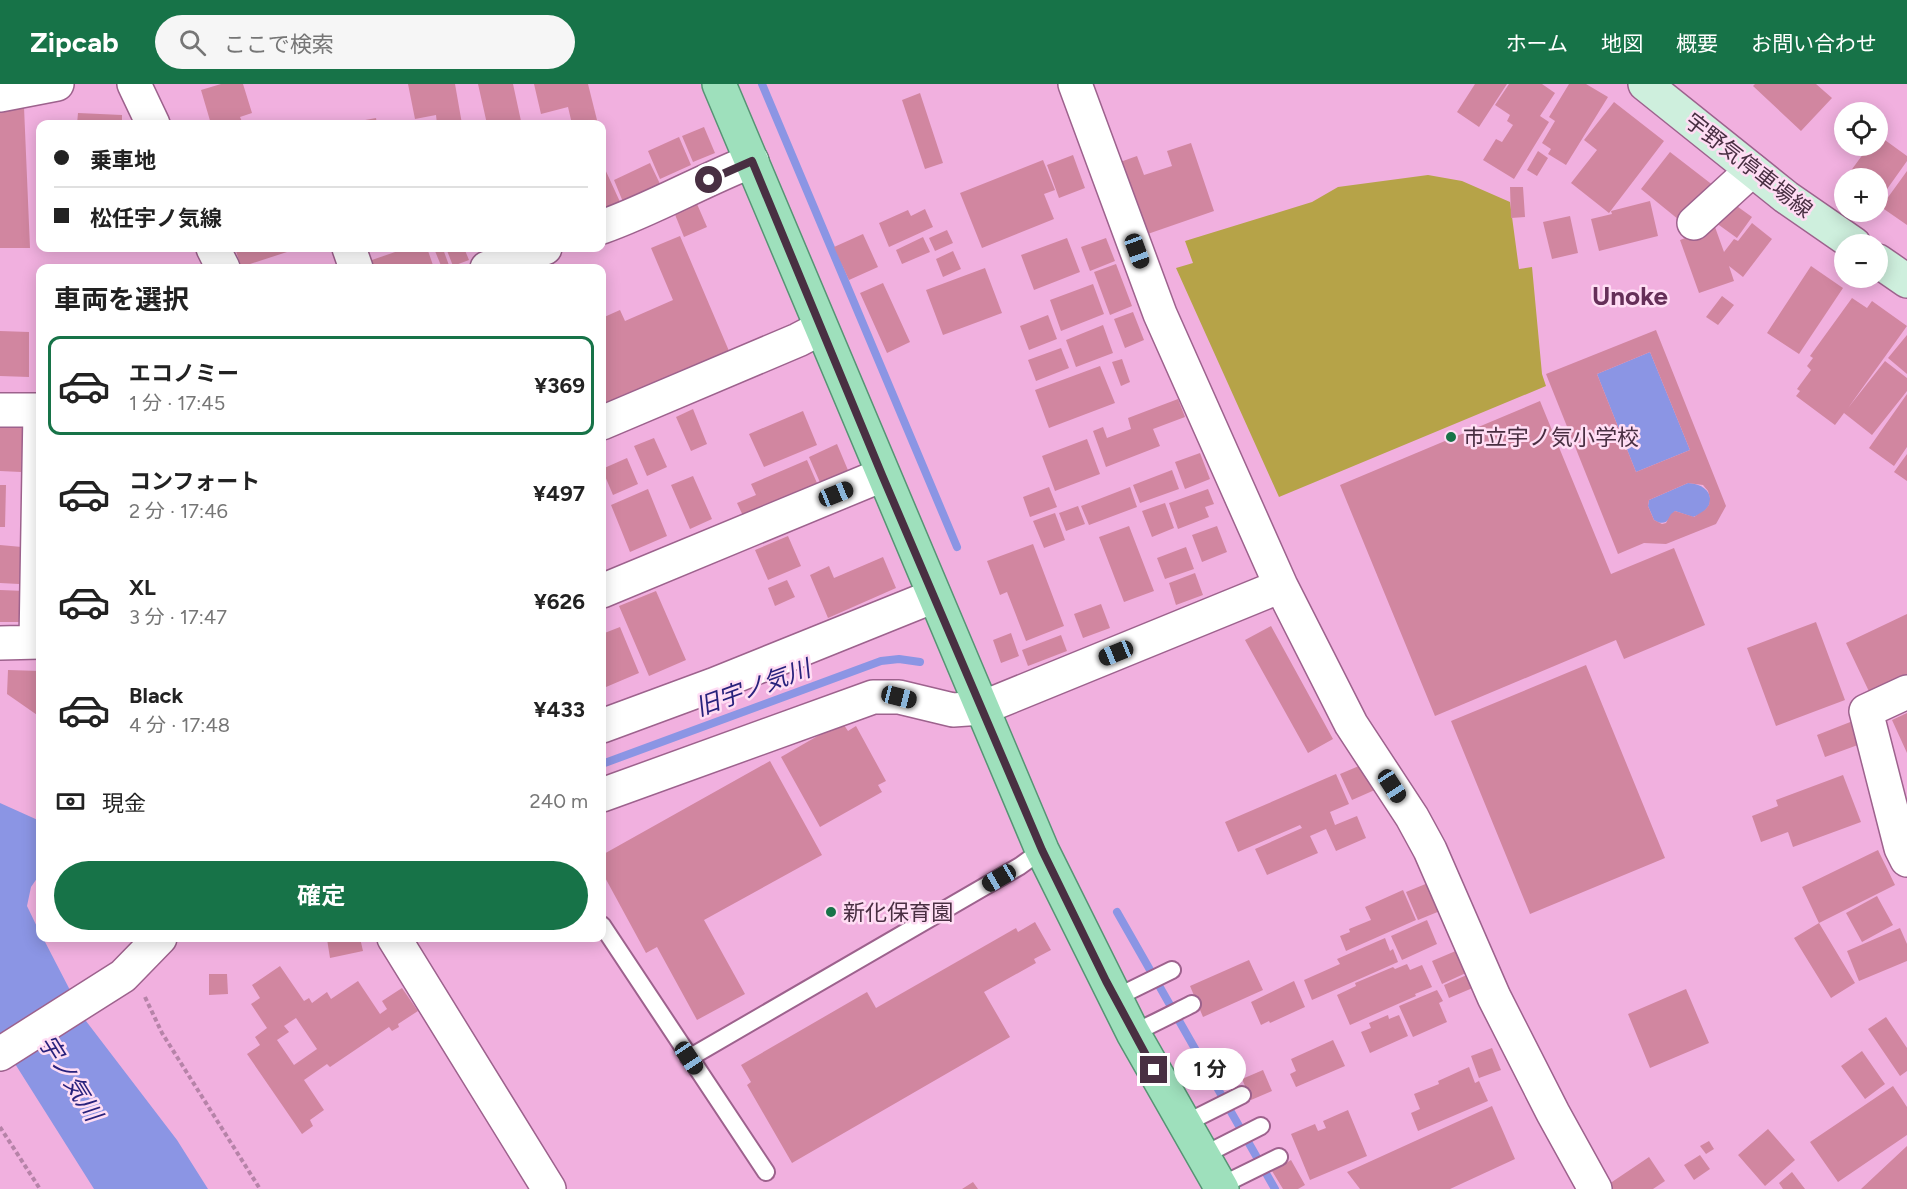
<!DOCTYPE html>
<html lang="ja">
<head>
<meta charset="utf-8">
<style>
  :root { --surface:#fff; --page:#f6f6f6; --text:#222; --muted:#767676; --line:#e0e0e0; --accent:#177348 }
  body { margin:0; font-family:Figtree,"Noto Sans JP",sans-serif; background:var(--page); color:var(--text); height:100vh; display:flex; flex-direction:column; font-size:22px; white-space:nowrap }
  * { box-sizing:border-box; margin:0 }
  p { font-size:20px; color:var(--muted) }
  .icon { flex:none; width:33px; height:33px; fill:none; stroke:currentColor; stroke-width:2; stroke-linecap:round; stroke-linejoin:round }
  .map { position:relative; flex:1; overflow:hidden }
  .details { position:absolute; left:36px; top:180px; width:570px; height:678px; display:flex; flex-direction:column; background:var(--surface); border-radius:12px; box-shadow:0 3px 15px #0003 }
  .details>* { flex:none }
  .top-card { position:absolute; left:36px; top:36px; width:570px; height:132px; border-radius:12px; box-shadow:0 3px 15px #0003; display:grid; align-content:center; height:132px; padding:0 18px; background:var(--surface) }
  .buttons { position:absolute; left:1834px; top:18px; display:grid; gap:12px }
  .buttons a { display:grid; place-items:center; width:54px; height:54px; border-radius:50%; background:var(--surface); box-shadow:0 3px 15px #0003; font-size:30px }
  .end { position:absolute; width:27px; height:27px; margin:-14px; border:8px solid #492f42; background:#fff; box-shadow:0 0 0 3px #fff }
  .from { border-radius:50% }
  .bubble { position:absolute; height:42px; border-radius:21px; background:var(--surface); box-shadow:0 3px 15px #0003; font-size:20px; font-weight:700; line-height:42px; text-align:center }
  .car { position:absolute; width:18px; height:36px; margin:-18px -9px; border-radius:8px; box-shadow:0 0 4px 2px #0007; background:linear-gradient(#222 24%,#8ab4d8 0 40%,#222 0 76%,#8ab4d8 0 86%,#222 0) }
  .top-card b { display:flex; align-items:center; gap:21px; height:57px; font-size:22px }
  .top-card b+b { border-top:2px solid var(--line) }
  .top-card i { width:15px; height:15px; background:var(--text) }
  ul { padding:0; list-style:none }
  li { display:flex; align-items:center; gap:18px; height:99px; margin:0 12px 9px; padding:0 6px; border:3px solid transparent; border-radius:12px }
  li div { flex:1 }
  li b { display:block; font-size:22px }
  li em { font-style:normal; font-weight:700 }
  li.on { border-color:var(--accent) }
  li>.icon { width:54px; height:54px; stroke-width:1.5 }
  h2 { padding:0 18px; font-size:27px; line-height:72px }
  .pay { display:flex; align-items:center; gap:15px; height:66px; padding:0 18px; font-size:22px }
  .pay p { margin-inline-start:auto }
  .action { display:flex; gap:12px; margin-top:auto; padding:12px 18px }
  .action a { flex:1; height:69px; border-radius:36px; background:var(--accent); color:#fff; font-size:24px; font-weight:700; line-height:69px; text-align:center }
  header { display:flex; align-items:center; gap:36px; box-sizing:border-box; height:84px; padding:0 30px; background:var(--accent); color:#fff }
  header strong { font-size:28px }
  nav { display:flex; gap:33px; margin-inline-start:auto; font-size:21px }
  .search { width:420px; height:54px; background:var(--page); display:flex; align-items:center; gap:15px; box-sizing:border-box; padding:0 21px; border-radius:33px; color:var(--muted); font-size:22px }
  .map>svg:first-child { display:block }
  .green { fill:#b6a348 }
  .water { fill:#8b95e4 }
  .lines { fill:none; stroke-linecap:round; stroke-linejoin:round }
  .stream { stroke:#8b95e4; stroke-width:8 }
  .building { fill:#d186a0; fill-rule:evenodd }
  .service-casing { stroke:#9d628d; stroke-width:20 }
  .minor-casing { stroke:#9d628d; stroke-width:36 }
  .tertiary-casing { stroke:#9d628d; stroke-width:36 }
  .secondary-casing { stroke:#9d628d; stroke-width:36 }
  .primary-casing { stroke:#569474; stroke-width:36 }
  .path { stroke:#b683a8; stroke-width:4; stroke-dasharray:4.5 3; stroke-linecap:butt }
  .service { stroke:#fff; stroke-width:16 }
  .minor { stroke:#fff; stroke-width:33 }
  .tertiary { stroke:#fff; stroke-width:33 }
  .secondary { stroke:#ceefdd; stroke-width:33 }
  .primary { stroke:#9ee0bc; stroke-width:33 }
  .route { stroke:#492f42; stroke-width:8 }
  .poi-dot { fill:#177348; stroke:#ffddf4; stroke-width:2 }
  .labels { text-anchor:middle; stroke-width:5; stroke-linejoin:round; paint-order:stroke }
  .street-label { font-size:22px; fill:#492f42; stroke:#ffddf4 }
  .poi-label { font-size:22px; fill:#492f42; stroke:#ffddf4; text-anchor:start }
  .water-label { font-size:24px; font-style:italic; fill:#28227c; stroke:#ffddf4 }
  .quarter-label { font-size:26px; font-weight:bold; fill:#652f58; stroke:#ffddf4 }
</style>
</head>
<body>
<header>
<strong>Zipcab</strong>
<div class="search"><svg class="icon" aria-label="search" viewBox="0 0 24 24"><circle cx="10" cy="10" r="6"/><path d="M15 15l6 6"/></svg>ここで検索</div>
<nav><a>ホーム</a><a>地図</a><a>概要</a><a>お問い合わせ</a></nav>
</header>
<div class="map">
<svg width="1907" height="1105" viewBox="0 0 1907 1105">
  <rect width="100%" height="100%" fill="#f1b0df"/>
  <!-- green -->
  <path class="green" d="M1428 91 1462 97 1510 118 1519 185 1532 183 1542 290 1546 302 1279 413 1176 184 1193 179 1185 157 1312 118 1338 103Z"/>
  <!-- water -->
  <path class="water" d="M1650 268 1690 366 1636 388 1597 290Z
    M1688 399C1714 400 1719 425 1693 433L1675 427C1669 436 1665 443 1654 436L1648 422 1649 416Z
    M0 719 40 737V790L31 803 27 822 40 849V854H43L86 937 177 1056 208 1105H94L0 956Z"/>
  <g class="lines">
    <!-- stream -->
    <path class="stream" d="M762 0 957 463
      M602 680 881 577 899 575 920 578
      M1117 828 1275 1105"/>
  </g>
  <!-- building -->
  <path class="building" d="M221 0H243L252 29 240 33 243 40H211L201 6Z
    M408 0H455L462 40H437L436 31 415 35Z
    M478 0H513L521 37 506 40H487Z
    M534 0H588L598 40H572L568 23 541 30Z
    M1475 0H1507L1479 43 1457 28Z
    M1509 0H1542L1555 9 1540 32 1549 38 1514 95 1483 76 1496 55 1502 58 1513 41 1507 37 1510 31 1495 21Z
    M1569 0H1586L1608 13 1566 81 1548 70 1551 65 1542 59 1555 37 1549 33Z
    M1755 0H1816L1832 14 1801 47 1753 2Z
    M920 9 943 79 925 85 902 16Z
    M1614 18 1664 57 1609 129 1571 99 1597 66 1584 56Z
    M24 23 30 164H0V27Z
    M78 29 122 31V40H77Z
    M376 34 377 40H349V39Z
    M704 43 715 69 693 78 682 52Z
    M1878 51 1907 72V77L1880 115 1878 114V94H1851L1847 92 1869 62H1878Z
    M679 53 691 81 660 95 648 67Z
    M1191 59 1214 127 1139 153 1109 82 1137 72 1144 91 1172 82 1167 67Z
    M1538 67 1548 74 1537 92 1527 86Z
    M1670 68 1714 102 1684 140 1641 105Z
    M1073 71 1085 104 1059 114 1047 81Z
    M1043 76 1055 106 1044 110 1054 135 982 164 960 109Z
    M650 79 661 102 623 118 614 96Z
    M604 83 621 120 602 129V84Z
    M1907 87V141L1881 123Z
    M1510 103H1523L1525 133 1511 134Z
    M694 113 707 143 684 153 672 123Z
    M1727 115 1752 133 1737 154 1712 136Z
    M1650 117 1658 152 1599 167 1591 135 1612 130 1611 127Z
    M925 125 933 143 889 163 879 139 908 126 911 132Z
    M1570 132 1578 169 1552 175 1543 138Z
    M1752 139 1772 155 1743 193 1729 182 1734 197 1699 209 1680 156 1715 143 1724 168 1734 155 1738 157Z
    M947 146 953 159 935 167 929 154Z
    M863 150 878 183 849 196 834 163Z
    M680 152 729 267 602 329V234L620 226 625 237 673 216 651 164Z
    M923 153 930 168 902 180 896 166Z
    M1067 154 1080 188 1034 206 1021 171Z
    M1106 154 1115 177 1090 187 1081 163Z
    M235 164H286L287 168 241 183Z
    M397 164H427L434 184H372L369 177 398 167Z
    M446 164H464L469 176 453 182Z
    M443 165 450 184H442L435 167Z
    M953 167 961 185 943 193 936 175Z
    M1116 180 1132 222 1110 231 1094 188Z
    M1811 182 1843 204 1799 270 1767 249Z
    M985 184 1002 229 943 251 926 206Z
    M883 199 910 258 887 269 860 209Z
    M1093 200 1104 230 1061 247 1050 216Z
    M1722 212 1734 221 1718 241 1706 233Z
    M1852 214 1867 224 1872 217 1907 242 1848 324 1885 277 1907 294V307L1872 351 1844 329 1835 341 1796 312 1800 307 1797 305 1811 286 1807 282 1813 274 1810 272Z
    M1133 228 1144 256 1125 264 1114 235Z
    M1048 231 1057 255 1029 266 1020 242Z
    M1103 241 1113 269 1076 283 1066 256Z
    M1656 246 1726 422 1716 440 1666 460 1644 459 1618 470 1546 290ZM1650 268 1690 366 1636 388 1597 290ZM1688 399 1703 401 1708 407 1710 414 1709 421 1705 426 1694 433 1675 427 1671 430 1666 439 1662 440 1654 436 1648 422 1649 416Z
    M0 247 29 248V293L0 292Z
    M1907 251V290L1888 274Z
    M1061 264 1069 284 1036 297 1028 276Z
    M1122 275 1130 298 1121 302 1112 278Z
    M1100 282 1115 319 1049 344 1035 306Z
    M1907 310V363L1894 382 1869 364Z
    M1178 315 1185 333 1153 345 1160 362 1106 383 1093 347 1103 343 1107 354 1131 345 1128 334Z
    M1540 317 1611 490 1674 464 1705 541 1624 575 1616 556 1435 632 1340 401Z
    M693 325 707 360 691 367 676 333Z
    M803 327 817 361 764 383 749 350Z
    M0 340 24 341 21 388 0 387Z
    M654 354 667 383 647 392 634 362Z
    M1087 355 1100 390 1055 407 1042 372Z
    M837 360 850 391 822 403 809 373Z
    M1200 369 1210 395 1185 405 1175 378Z
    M1907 370V397L1894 388Z
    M627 374 638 400 613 411 602 385Z
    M807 376 820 406 746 438 737 419 756 411 751 400Z
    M1172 386 1179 405 1140 419 1133 401Z
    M693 392 712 435 690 445 671 401Z
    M0 401H6L5 443H0Z
    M1049 403 1057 423 1030 433 1023 413Z
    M1130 403 1137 423 1089 441 1081 422Z
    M648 405 667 452 630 468 611 421Z
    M1208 405 1214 420 1205 423 1209 433 1178 445 1169 419Z
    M1165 419 1174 444 1152 453 1142 427Z
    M1078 422 1085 440 1066 447 1059 429Z
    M1055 429 1065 456 1044 464 1033 437Z
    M1129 442 1154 507 1124 518 1099 453Z
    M1217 442 1227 468 1202 478 1192 451Z
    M788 452 801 482 768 496 755 466Z
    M1033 460 1064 542 1026 557 1007 508 1000 511 987 477Z
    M0 461 22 463 19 500 0 499Z
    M1186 463 1194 485 1165 495 1157 474Z
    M883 473 896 504 828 534 810 491 829 482 834 494Z
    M1195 489 1203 511 1176 521 1169 499Z
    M787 496 795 513 775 522 768 504Z
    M0 506 25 507V538H0Z
    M656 507 686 576 649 592 619 522Z
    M1101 520 1110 544 1083 554 1074 530Z
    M1907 530V602L1874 618 1846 559Z
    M1816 538 1845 616 1776 642 1747 564Z
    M1271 542 1333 655 1308 669 1245 556Z
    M620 543 639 589 606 603 602 593V550Z
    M1011 549 1019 572 1001 579 993 556Z
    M1061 551 1067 567 1028 582 1022 566Z
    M1586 581 1665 774 1530 830 1451 637Z
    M8 586 40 587V633L7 610Z
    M1907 629V669L1892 636Z
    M1858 635 1866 658 1825 673 1817 651Z
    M842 638 848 647 856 642 886 697 878 701 882 708 820 743 781 673Z
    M770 677 822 771 704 836 745 910 697 936 657 863 646 869 602 788V771Z
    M1366 679 1377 705 1352 716 1340 690Z
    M1336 690 1349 720 1330 728 1335 741 1357 732 1366 754 1336 767 1326 745 1310 752 1318 769 1267 791 1255 765 1302 744 1300 741 1238 768 1225 738Z
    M1843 691 1861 738 1793 763 1788 748 1761 758 1752 732 1778 722 1776 716Z
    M1878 766 1895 801 1819 839 1802 803Z
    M1428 799 1440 827 1418 836 1406 808Z
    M1403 806 1416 836 1346 867 1340 852 1350 848 1349 845 1371 836 1365 823Z
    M1877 812 1893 841 1862 858 1846 829Z
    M1427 836 1437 860 1402 876 1391 852Z
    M1035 838 1051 866 1034 875 1036 879 984 908 1010 953 792 1079 747 1001 751 998 741 981 867 908 876 924 1016 844 1018 848Z
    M1819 839 1855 899 1831 914 1794 854Z
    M1900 844 1907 860V877L1859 897 1847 867Z
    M332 854H360L363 867 330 874 327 855Z
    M1385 854 1390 867 1393 865 1398 878 1312 916 1304 896 1340 880 1337 875Z
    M1458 866 1468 888 1442 900 1432 877Z
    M1249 876 1263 906 1203 933 1190 902Z
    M1407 880 1410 886 1422 881 1432 903 1415 910 1416 912 1350 941 1337 911 1356 902 1355 899 1393 883 1395 885Z
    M280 882 304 917 309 914 312 919 327 908 331 915 358 897 380 930 387 925 382 917 402 904 418 927 398 940 399 943 392 947 389 943 330 983 327 980 304 996 324 1026 310 1036 313 1042 302 1050 247 970 260 961 255 953 267 944 251 920 260 914 252 901ZM296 934 317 965 294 981 277 956 289 948 284 942Z
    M209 890H227L228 910 209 911Z
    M1469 890 1475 903 1449 914 1444 901Z
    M1294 897 1305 923 1270 939 1269 937 1261 941 1251 918Z
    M1686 905 1709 959 1650 984 1628 930Z
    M1437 906 1443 917 1439 919 1447 938 1413 953 1399 922Z
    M1388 931 1389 935 1399 931 1408 952 1370 969 1361 948 1371 944 1369 939Z
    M1886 933 1907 964V987L1900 992 1868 945Z
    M1333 956 1345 982 1296 1003 1290 990 1296 987 1291 975Z
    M1492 964 1501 986 1479 994 1471 972Z
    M1862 967 1885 1000 1865 1015 1841 982Z
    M1469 983 1475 999 1479 997 1488 1017 1418 1047 1411 1029 1420 1025 1414 1010 1439 1000 1438 997Z
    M1263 986 1272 1007 1251 1016 1242 995Z
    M1893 1002 1907 1023V1051L1838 1098 1810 1058Z
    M1492 1022 1515 1075 1450 1105H1360L1347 1088Z
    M1348 1026 1367 1072 1310 1096 1291 1050 1315 1040 1318 1047 1326 1044 1323 1037Z
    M1768 1045 1795 1076 1765 1102 1738 1071Z
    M1709 1057 1714 1065 1706 1070 1700 1062Z
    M1907 1062V1105H1861Z
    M1700 1071 1710 1085 1694 1096 1684 1081Z
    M1649 1073 1665 1097 1653 1105H1612L1609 1100Z
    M1291 1076 1305 1101 1298 1105H1283L1272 1087Z
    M1792 1088 1805 1105H1783L1779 1099Z
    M973 1098 978 1105H962Z"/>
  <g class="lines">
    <defs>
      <path id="service" d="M602 841 766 1088
        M1115 914 1172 886
        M1133 949C1153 940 1172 930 1192 920
        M689 974 1020 782 1042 766
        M1184 1040 1242 1011
        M1202 1072 1261 1042
        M1220 1102 1279 1073"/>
      <path id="minor" d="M134 0 153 40
        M1694 139 1752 86
        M602 143C653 125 701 97 752 77
        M213 164 223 184
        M349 164 356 184
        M487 184 545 164
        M0 326H40L36 558
        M602 339 798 256 821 244
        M602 507 882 391
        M0 559 40 558
        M1907 608 1866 627 1901 764 1907 776
        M602 642 713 601 934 512
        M602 711 873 613H899L953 626 982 624
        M394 854 549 1105
        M0 970 123 892 160 854"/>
      <path id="tertiary" d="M1075 0 1160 230 1281 502
        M0 11 57 0
        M982 624 1281 502 1351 640 1412 733 1430 766 1494 913 1553 1029 1595 1105"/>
      <path id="secondary" d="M1645 0 1786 113 1854 160
        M1878 177 1907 197"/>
      <path id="primary" d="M719 0 1042 766 1133 949 1222 1105"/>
    </defs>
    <!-- service casing -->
    <use href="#service" class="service-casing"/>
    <!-- minor casing -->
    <use href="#minor" class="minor-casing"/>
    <!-- tertiary casing -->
    <use href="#tertiary" class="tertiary-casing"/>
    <!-- secondary casing -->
    <use href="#secondary" class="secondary-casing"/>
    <!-- primary casing -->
    <use href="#primary" class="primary-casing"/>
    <!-- path -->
    <path class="path" d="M145 913 162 949 260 1105
      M0 1043 40 1105"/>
    <!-- service -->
    <use href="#service" class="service"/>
    <!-- minor -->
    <use href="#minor" class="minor"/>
    <!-- tertiary -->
    <use href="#tertiary" class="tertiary"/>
    <!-- secondary -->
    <use href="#secondary" class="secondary"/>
    <!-- primary -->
    <use href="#primary" class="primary"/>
  </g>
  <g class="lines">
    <!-- route -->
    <path class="route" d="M709 96 752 77 882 391 1042 766 1106 897 1154 986"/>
  </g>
  <!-- markers -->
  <g class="poi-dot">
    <circle cx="1451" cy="353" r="6"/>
    <circle cx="831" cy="828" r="6"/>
  </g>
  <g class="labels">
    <!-- street labels -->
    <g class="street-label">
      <text transform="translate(1749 81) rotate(38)" y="8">宇野気停車場線</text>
    </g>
    <!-- poi labels -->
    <g class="poi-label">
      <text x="1463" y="361">市立宇ノ気小学校</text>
      <text x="843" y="836">新化保育園</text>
    </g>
    <!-- water labels -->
    <g class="water-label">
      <text transform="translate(753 604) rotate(-20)" y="8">旧宇ノ気川</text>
      <text transform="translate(70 994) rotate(58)" y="8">宇ノ気川</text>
    </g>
    <!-- quarter labels -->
    <g class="quarter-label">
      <text x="1630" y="221">Unoke</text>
    </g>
  </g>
</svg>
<div class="buttons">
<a><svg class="icon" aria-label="locate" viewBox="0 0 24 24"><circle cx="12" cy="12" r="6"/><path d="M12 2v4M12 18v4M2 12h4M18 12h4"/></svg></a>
<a>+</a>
<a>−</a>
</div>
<i class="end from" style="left:709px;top:96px"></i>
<i class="end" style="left:1154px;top:986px"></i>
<div class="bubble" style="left:1174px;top:964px;width:72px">1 分</div>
<i class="car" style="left:1137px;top:167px;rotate:160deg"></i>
<i class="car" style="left:836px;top:410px;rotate:68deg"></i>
<i class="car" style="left:1116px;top:569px;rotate:248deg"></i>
<i class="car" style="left:899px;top:613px;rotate:104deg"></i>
<i class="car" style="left:1392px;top:702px;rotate:147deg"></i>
<i class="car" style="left:999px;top:794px;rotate:240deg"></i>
<i class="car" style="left:689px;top:974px;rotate:146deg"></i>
<div class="top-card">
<b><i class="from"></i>乗車地</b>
<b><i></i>松任宇ノ気線</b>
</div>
<section class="details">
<h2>車両を選択</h2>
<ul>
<li class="on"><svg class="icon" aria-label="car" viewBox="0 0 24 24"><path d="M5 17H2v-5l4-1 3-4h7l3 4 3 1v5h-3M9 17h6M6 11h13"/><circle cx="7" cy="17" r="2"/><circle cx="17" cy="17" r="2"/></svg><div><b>エコノミー</b><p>1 分 · 17:45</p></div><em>¥369</em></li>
<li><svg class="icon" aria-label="car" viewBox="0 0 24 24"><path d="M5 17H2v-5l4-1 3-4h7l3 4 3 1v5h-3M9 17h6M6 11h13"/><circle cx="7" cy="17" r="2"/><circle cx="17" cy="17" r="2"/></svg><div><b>コンフォート</b><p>2 分 · 17:46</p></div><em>¥497</em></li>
<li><svg class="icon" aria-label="car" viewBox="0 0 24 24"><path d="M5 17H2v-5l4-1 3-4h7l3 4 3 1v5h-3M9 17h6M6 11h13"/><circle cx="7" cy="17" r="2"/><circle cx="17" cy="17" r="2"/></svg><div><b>XL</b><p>3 分 · 17:47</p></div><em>¥626</em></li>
<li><svg class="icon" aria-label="car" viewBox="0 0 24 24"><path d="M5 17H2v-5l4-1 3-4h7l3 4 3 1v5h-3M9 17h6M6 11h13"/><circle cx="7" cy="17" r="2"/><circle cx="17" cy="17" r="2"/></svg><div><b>Black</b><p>4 分 · 17:48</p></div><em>¥433</em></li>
</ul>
<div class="pay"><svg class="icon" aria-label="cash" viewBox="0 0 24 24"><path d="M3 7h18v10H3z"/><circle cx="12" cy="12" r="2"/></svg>現金<p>240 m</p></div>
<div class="action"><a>確定</a></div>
</section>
</div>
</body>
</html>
